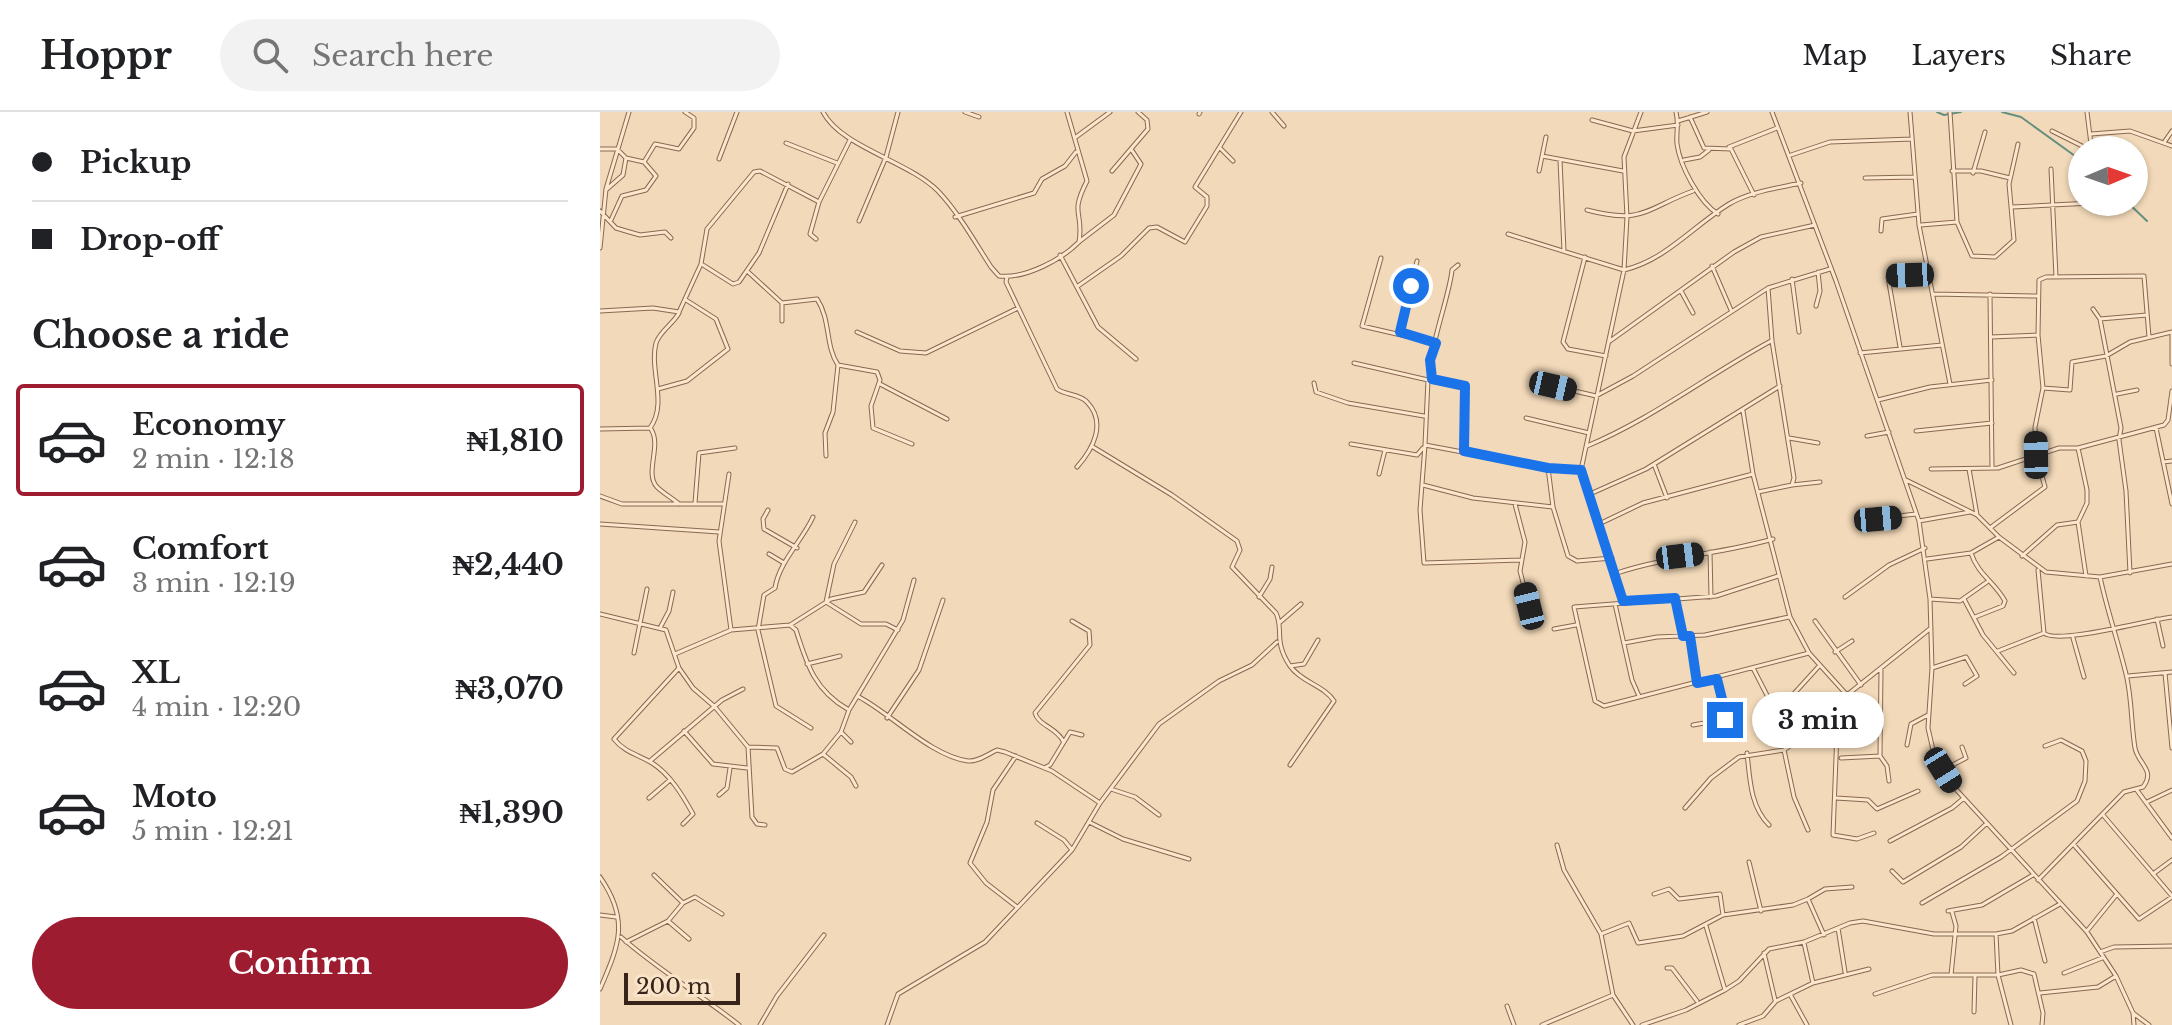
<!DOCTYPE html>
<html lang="en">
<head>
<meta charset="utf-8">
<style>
  :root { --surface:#fff; --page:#f2f2f2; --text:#202124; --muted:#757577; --line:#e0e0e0; --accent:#9e1c2f }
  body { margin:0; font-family:"Libre Baskerville",serif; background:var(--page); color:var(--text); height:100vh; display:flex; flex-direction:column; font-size:30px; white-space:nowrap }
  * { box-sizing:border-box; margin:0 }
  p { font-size:26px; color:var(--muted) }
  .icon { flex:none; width:44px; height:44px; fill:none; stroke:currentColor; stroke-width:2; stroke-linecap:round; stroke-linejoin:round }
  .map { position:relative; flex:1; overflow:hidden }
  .side { display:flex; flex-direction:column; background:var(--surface); width:600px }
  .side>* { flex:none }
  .guide { display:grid; align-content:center; height:176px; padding:0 32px; background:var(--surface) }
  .needle { width:52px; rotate:88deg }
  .controls { position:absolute; left:1468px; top:24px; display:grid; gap:16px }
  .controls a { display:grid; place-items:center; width:80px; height:80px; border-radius:50%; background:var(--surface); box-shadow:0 2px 6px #0004; font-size:40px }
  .scale { position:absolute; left:24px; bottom:20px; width:116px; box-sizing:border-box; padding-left:8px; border:4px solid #372319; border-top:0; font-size:22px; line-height:28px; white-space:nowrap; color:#372319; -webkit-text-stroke:6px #f9e4c9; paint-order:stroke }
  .end { position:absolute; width:36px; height:36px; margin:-18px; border:10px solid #1a73e8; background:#fff; box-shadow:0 0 0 4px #fff }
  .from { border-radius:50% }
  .bubble { position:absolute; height:56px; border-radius:28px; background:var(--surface); box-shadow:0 2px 6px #0004; font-size:26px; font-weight:700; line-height:56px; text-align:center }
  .car { position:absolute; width:24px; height:48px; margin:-24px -12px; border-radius:10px; box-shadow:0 0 6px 2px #0007; background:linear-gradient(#222 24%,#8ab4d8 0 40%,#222 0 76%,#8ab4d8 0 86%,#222 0) }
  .guide b { display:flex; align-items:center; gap:28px; height:76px; font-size:30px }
  .guide b+b { border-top:2px solid var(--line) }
  .guide i { width:20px; height:20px; background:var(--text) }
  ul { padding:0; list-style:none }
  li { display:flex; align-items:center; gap:24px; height:112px; margin:0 16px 12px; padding:0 16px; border:4px solid transparent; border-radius:8px }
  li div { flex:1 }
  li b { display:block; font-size:30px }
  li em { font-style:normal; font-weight:700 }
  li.on { border-color:var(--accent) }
  li>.icon { width:72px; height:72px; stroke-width:1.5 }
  h2 { padding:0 32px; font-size:36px; line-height:96px }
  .button { display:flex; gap:16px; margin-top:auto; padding:16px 32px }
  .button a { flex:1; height:92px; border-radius:48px; background:var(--accent); color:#fff; font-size:32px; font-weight:700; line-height:92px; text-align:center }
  header { display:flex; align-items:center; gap:48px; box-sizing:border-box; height:112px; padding:0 40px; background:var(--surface); border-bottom:2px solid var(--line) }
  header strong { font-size:38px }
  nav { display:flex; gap:44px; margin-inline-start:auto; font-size:28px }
  .search { width:560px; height:72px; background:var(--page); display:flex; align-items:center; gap:20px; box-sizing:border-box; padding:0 28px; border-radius:44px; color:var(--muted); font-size:30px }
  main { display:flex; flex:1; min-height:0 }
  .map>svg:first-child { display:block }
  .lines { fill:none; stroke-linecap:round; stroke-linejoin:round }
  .stream { stroke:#658f7f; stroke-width:2 }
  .minor-casing { stroke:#896852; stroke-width:5 }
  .minor { stroke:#fce7cc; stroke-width:3 }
  .route { stroke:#1a73e8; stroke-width:10 }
</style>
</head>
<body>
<header>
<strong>Hoppr</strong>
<div class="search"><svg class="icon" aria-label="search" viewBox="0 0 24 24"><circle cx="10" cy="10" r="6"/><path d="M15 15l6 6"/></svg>Search here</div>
<nav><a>Map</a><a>Layers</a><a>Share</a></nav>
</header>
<main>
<section class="side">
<div class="guide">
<b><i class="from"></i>Pickup</b>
<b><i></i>Drop-off</b>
</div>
<h2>Choose a ride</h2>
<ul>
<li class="on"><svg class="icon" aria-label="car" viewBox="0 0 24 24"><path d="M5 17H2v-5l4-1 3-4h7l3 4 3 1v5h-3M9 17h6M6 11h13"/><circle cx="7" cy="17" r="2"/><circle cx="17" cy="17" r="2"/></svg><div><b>Economy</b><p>2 min · 12:18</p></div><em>₦1,810</em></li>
<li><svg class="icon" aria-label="car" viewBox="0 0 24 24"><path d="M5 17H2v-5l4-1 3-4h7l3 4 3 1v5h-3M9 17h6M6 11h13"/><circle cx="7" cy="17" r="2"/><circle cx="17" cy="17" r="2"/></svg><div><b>Comfort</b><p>3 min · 12:19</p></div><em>₦2,440</em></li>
<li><svg class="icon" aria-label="car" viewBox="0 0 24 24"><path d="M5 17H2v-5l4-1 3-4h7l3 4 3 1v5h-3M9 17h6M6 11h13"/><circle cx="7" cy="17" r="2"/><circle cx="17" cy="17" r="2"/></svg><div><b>XL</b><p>4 min · 12:20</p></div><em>₦3,070</em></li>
<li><svg class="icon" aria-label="car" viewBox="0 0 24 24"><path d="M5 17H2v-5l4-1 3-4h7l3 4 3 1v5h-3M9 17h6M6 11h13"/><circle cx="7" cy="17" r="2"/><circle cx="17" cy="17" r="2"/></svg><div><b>Moto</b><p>5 min · 12:21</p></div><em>₦1,390</em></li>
</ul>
<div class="button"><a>Confirm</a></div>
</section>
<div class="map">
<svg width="1572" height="913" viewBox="0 0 1572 913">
  <rect width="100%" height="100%" fill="#f2d9b9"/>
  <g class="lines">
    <!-- stream -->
    <path class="stream" d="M1337 0 1344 3 1361 0
      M1402 0 1421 5 1482 49
      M1527 90 1547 109"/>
    <defs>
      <path id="minor" d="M223 0C241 35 308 49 338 79 358 100 375 130 391 155L399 164C425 167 461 148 479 130 484 98 469 104 487 69L467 0
        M365 0 379 5
        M672 0 684 14
        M1076 0C1079 11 1076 21 1077 32 1080 54 1099 90 1118 102
        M1172 0 1236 169 1319 409 1330 487 1332 556 1328 616 1333 638 1352 673 1487 820 1516 864 1533 901 1534 913
        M1310 0 1319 113 1350 272
        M1350 0 1357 110 1372 144 1395 145 1414 128 1409 72 1418 32
        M599 2 600 0
        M1090 5 1104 36 1131 37 1154 83
        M992 8 1033 19 1078 13
        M1078 9 1107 0
        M1452 19 1484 35 1491 32 1487 0
        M1491 22 1530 19 1572 34
        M476 25 510 0
        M1565 29 1572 19
        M186 31 237 51
        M1129 35 1177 16
        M620 36 633 49
        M0 37H17L26 46 44 50 55 32 79 37 94 16V6L85 0
        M1191 43 1230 30 1312 27
        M942 44 1023 59
        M119 47 137 0
        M960 48 964 139
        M1084 48 1100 45 1109 38
        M1451 57 1456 165
        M512 59 548 17 547 8 538 0
        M939 59 946 25
        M1352 59H1381L1410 66
        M1373 61 1385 20
        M1265 66 1315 65
        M7 77 23 63 26 46
        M1412 95 1492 91
        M987 98C1044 113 1046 96 1093 79
        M0 99 16 116 26 119 40 123 65 120 71 126
        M355 105 434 81 442 67 465 54 476 40
        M11 108 22 84 46 78 56 64 44 50
        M259 109 286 45 298 0
        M1321 113 1357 110
        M1281 119 1282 107 1318 102
        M908 122 1024 158C1066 148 1093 114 1129 92 1149 80 1178 76 1201 71
        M216 127 210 122 219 90 250 28
        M480 129 514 103 541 52 531 37
        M0 136 6 77 29 0
        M460 143 498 215 536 247
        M985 145 963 230 968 237 1006 244
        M781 146 762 214 836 231
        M103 153 133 172 139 170 159 141 188 72
        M1112 154 1131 198
        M147 159 182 191 217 187C231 208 225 234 238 253L233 300 225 321 226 344
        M407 165 406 170 457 277C465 283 480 282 487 290 507 311 493 337 477 355
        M1192 167 1199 220
        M478 174 521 144 549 116 557 115 585 130 607 94V85L595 75 641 0
        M1081 179 1093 201
        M1333 182 1437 184
        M1390 182 1392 356
        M1216 194 1220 179 1218 160
        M1493 197 1500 207 1547 203
        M0 199 53 196 79 200 101 152 107 117 154 60 160 59 219 90
        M1500 207 1521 316 1519 328 1526 379 1530 461
        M182 209V191
        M257 220 300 239 326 241 418 196
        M800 220 817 149
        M1572 220V252
        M1391 225 1438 223
        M1010 229 1134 140 1161 125 1215 113
        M1300 235 1288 165 1329 162
        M1260 241 1342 233
        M754 251 828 268 825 333 948 356 981 358
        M238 253 277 260 280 268 271 294 273 316 312 332
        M832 267 865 274 864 339
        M828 268 832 267C824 249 850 184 852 158L858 153
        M714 271 716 280 748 291 824 304
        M280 272 347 307
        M953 274 996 284 1033 264 1168 176 1230 157
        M1443 276 1470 278 1472 250 1506 244 1530 230 1572 220
        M58 277 87 269 128 237 116 207 86 188
        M1517 282 1537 278
        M1278 288 1330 275 1392 268
        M1143 299 1153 362 1190 505 1209 541 1247 583
        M926 306 989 321
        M1556 316 1572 392
        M0 317 50 316C68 292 49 258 56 231 60 219 73 212 79 201
        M51 317C62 334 44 361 57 375 63 381 72 386 79 392
        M1316 319 1392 311
        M1267 324 1289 320
        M1189 326 1218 331
        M751 332 817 343 823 336
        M825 333 820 398 824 451 921 448
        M987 334C1052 307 1108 263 1171 229
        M493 335 572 383 637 429 640 438 632 455 676 501C684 517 673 529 690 554 701 570 725 574 734 589L690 653
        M1478 336 1487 378V391L1478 410 1486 464
        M1563 350 1572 349
        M1054 352 1067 386
        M948 356 953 395 968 444 977 449 1012 446
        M1331 357 1398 356 1459 336H1478L1564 313 1568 308 1572 279
        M1369 357 1377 403
        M129 362 119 429 131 518
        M779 362 785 338
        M1306 368 1377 403 1399 425 1446 460 1500 465 1572 452
        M823 373 873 386 953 395
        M1192 373 1220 370
        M1158 380 1192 373 1194 366 1172 229 1168 176
        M990 382 1046 357 1180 274
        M0 384 22 392H124
        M95 391 99 341 135 336
        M915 392 925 430 920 459 929 494
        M168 398 163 407 164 417 197 436
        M1264 408 1316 402
        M1319 409 1370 400
        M255 410 234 452 226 490 261 512H286L298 518
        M0 412 119 420
        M999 412 1043 391 1153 362
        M1390 416 1445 375 1436 343 1435 315 1443 276 1438 223 1439 168 1446 165 1544 164 1549 225
        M1110 440 1111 485
        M1371 441C1378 463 1395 470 1405 489L1403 494 1375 505
        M169 442 184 451
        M1422 444 1457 413 1478 410
        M1327 447 1371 441 1399 425
        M1438 458 1444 521
        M1017 461C1068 444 1121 442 1173 427
        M1178 464 1116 484 974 495 995 589 1004 594 1209 541
        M659 485 670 467 672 455
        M1245 485 1289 453 1325 436
        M1075 486 1083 524
        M1330 487 1360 489 1387 470
        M1364 487 1383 523 1414 561
        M1023 489 981 358 1024 158 1027 105 1024 45 1041 0
        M1015 492 1032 568 1039 584
        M0 502 66 518 79 556 93 576 115 595 148 635 152 705 157 712 165 713
        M1557 507 1563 534
        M1215 509 1261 573
        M679 511 701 492
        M190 513 196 518C207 553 215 579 249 598
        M61 514 69 499 73 480
        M954 517 976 513
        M1090 524 1097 571
        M1473 526 1484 565
        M1024 531 1057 525 1105 523 1189 505
        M1398 539 1444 521C1457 533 1548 508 1572 505
        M1235 540 1252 529
        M34 541 47 477
        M75 542 131 518 190 513 231 487 264 480 282 453
        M207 552 240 544
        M690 554 704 552 718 528
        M79 556 14 627C24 640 39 643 52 651 70 662 83 684 93 702L83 712
        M1153 556 1174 597H1180L1220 553
        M1332 556 1366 545 1377 564 1365 572
        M1281 558 1280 644 1287 654 1289 669
        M1565 561 1572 636
        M1528 564 1572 560
        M259 585C290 601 331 644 368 649 378 650 388 642 397 638L405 640 452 659 500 691
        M1238 594 1233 723 1257 727 1274 721
        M287 606 319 558 343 488
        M1093 613 1127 607 1117 567
        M211 616 176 594 158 518 164 483 175 476C179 450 202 429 213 405
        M84 619 113 652 147 656
        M241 620 251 630
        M463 629C457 616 438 613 435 601L490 533 489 519 472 509
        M1307 633 1311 612 1328 603
        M148 635 177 636 185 657 192 660 223 642 241 620 249 598 303 508 314 468
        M1184 638 1194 685 1208 718
        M1147 641C1150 667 1150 694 1169 713
        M223 642 251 665 256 674
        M416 644 393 678 387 710 370 751 386 771 417 795
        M1241 646 1280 644
        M50 649 122 588 143 577
        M444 656 450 653 470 620 482 623
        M1343 658 1366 646 1362 635
        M511 677 535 685 559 703
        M1536 677 1572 726
        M119 683 127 676 130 656
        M49 686 70 668
        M1236 686 1268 688 1277 697 1318 679
        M1547 690 1572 678
        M1085 696 1111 666 1139 645 1184 638 1211 620 1247 583 1331 516
        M1503 703 1572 784
        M489 710 523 727 589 747
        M437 711 464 728 472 738
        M1290 729 1352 696 1364 686
        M957 733 964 758 1001 822 1013 883 1033 913
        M1474 733 1539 807 1572 785
        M1149 750 1161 799
        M1292 759 1303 770 1361 735 1387 711
        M1553 762 1572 748
        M54 763 83 791
        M0 765C30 808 19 833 0 877
        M1438 768 1524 680 1543 675C1556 658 1538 652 1535 636 1531 612 1532 586 1526 562 1518 529 1507 498 1500 465
        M1054 782 1069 777 1079 787 1120 782 1123 803
        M1322 791 1401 745 1477 689 1485 669 1486 649 1482 639 1461 628 1445 634
        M1348 799 1382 793 1433 763
        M0 803 16 805
        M1434 806 1445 849
        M68 809 89 827
        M1106 814 1125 878
        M1238 816 1245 860
        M1487 819 1517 782
        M1001 822 1029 811 1038 831 1083 824 1123 803 1193 793 1208 787
        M1396 822 1398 863 1411 913
        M1224 823 1208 787 1225 777 1252 775
        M21 825C58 858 100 882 139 913
        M26 830 68 809 83 791 95 785 122 802
        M1204 831 1213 871
        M1500 840 1514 835 1572 834
        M1164 841 1175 888
        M1067 856H1072L1097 889
        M1464 861 1502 846
        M1351 863 1356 814 1352 800
        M1440 881 1498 875 1516 864
        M1275 882 1332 863H1398L1421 858 1434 862 1443 901 1442 913
        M1191 884 1207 913
        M907 894 914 913
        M1374 900 1375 864
        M1533 901 1549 913
        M160 913 177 884 224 823
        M287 913 298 882 385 830 472 738 500 691 559 612 619 569 652 553 677 530
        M942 913 1013 883
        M1042 913 1086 898 1125 878 1139 869 1169 837 1204 830 1250 811 1263 809 1334 822H1396L1412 819 1460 792
        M1139 913 1163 904 1176 889 1213 871 1269 857"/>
    </defs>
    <!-- minor casing -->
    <use href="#minor" class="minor-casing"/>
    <!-- minor -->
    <use href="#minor" class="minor"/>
  </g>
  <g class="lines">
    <!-- route -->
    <path class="route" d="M811 174 800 220 836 231 830 248 832 267 865 274 864 339 948 356 981 358 1023 489 1075 486 1083 524H1090L1097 571 1117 567 1127 607 1125 608"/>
  </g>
</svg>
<div class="controls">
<a><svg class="needle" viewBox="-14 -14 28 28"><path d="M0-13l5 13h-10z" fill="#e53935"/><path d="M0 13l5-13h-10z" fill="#757577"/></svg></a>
</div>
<div class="scale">200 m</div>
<i class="end from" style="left:811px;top:174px"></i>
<i class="end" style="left:1125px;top:608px"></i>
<div class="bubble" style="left:1152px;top:580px;width:132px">3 min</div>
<i class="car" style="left:1310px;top:163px;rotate:268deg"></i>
<i class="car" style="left:953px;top:274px;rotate:103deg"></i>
<i class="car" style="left:1436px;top:343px;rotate:359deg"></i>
<i class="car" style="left:1278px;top:407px;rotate:85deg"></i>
<i class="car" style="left:1080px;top:444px;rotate:83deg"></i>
<i class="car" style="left:929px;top:494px;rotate:346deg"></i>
<i class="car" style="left:1343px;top:658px;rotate:148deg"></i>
</div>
</main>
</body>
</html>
